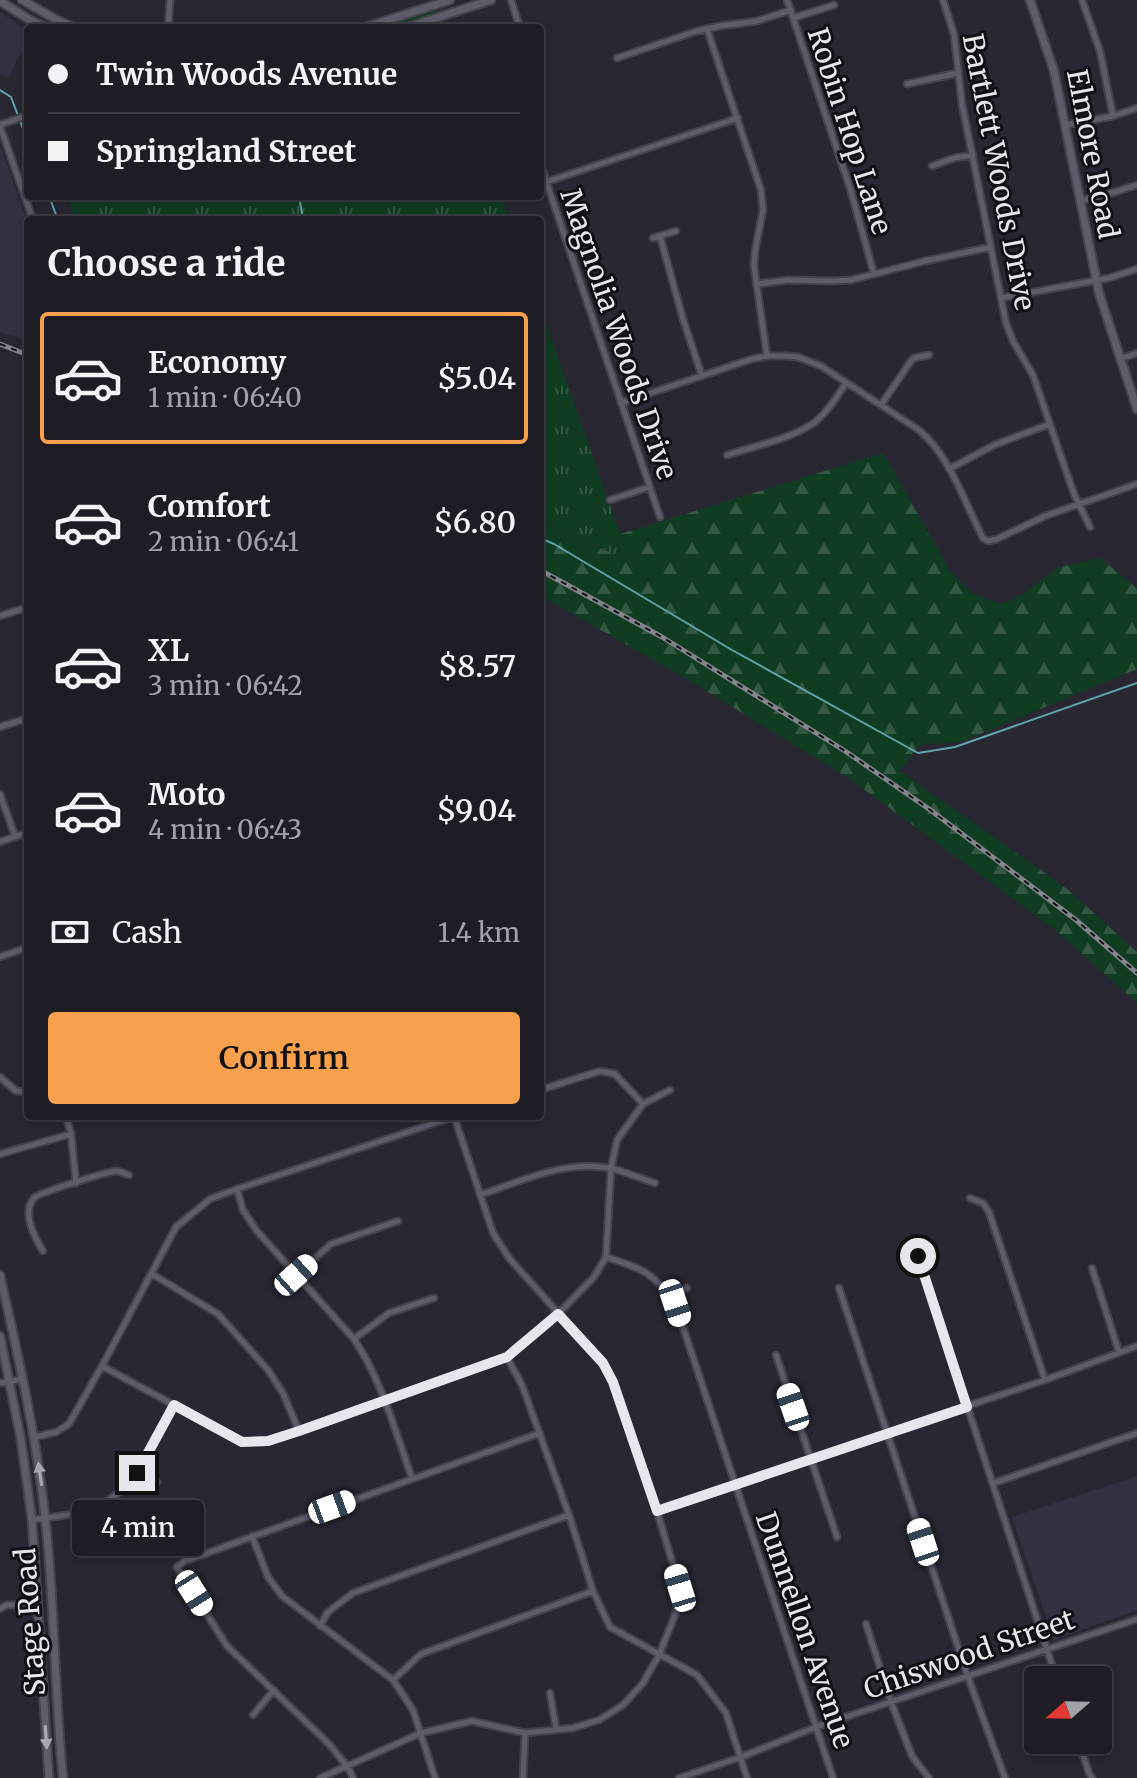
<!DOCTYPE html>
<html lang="en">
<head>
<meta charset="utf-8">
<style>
  :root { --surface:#1e1d26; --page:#26262e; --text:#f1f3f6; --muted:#a1a2a7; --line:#3c3b43; --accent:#f9a04d }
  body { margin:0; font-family:Merriweather,serif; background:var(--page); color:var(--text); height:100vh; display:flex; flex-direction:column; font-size:30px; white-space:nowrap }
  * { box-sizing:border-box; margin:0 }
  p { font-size:26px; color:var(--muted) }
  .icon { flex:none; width:44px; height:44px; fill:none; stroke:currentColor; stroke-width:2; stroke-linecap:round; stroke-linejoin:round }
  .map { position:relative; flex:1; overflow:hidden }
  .side { position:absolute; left:24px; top:216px; width:520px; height:904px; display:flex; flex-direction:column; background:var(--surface); border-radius:8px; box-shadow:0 4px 12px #0003,0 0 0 2px var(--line) }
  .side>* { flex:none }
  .guide { position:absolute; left:24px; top:24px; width:520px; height:176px; border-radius:8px; box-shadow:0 4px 12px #0003,0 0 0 2px var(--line); display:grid; align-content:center; height:176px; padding:0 24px; background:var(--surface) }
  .needle { width:52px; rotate:250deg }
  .tools { position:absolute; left:1024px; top:1666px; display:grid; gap:16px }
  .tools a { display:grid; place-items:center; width:88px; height:88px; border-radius:8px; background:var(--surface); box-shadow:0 4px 12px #0003,0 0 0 2px var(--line); font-size:40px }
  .end { position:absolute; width:36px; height:36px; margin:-18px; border:10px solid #e6e6ed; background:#111; box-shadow:0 0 0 4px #111 }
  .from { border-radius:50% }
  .bubble { position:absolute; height:56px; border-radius:8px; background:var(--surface); box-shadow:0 4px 12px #0003,0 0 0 2px var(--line); font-size:26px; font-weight:600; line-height:56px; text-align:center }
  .car { position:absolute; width:24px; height:48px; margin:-24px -12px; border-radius:10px; box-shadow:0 0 6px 2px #0007; background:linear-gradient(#fff 24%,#345 0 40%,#fff 0 76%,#345 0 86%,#fff 0) }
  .guide b { display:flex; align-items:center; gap:28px; height:76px; font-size:30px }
  .guide b+b { border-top:2px solid var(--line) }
  .guide i { width:20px; height:20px; background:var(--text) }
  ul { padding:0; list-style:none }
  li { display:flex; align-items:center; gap:24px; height:132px; margin:0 16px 12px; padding:0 8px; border:4px solid transparent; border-radius:8px }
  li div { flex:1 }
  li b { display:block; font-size:30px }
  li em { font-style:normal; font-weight:600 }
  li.current { border-color:var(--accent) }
  li>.icon { width:72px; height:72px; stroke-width:1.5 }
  h2 { padding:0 24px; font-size:36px; line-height:96px }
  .pay { display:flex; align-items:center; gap:20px; height:88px; padding:0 24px; font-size:30px }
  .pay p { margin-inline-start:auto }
  .primary-button { display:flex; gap:16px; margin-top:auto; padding:16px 24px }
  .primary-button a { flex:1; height:92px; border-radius:8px; background:var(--accent); color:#111; font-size:32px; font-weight:600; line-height:92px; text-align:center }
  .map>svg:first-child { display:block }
  .built { fill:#323142 }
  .forest { fill:url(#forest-firs) }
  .park { fill:url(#park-tufts) }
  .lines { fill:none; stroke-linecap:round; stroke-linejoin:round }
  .stream { stroke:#60a3ac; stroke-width:2 }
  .street-casing { stroke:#44434c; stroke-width:9 }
  .secondary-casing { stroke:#44434c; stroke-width:11 }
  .street { stroke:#5d5c69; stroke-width:5 }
  .secondary { stroke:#5d5c69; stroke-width:7 }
  .rail-casing { stroke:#85848d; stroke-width:5 }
  .rail { stroke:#111015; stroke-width:2; stroke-dasharray:6; stroke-linecap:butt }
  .oneway { fill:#a8a8b2 }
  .route { stroke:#e6e6ed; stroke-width:10 }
  .labels { text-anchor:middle; stroke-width:6; stroke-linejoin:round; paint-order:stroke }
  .street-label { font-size:28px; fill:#e6e6ed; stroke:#111015 }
</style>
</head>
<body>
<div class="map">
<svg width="1137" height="1778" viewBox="0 0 1137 1778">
  <defs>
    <pattern id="forest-firs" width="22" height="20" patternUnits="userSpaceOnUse" patternTransform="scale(2)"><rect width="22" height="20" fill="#103c21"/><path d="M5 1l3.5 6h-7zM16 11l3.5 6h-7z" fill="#335842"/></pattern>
    <pattern id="park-tufts" width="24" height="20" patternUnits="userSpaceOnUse" patternTransform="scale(2)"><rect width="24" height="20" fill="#103c21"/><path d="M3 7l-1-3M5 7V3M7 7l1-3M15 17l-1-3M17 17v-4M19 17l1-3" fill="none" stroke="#335842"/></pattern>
  </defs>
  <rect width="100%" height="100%" fill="#282732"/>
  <!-- built -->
  <path class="built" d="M0 12 28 31V40L8 78 0 74Z
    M0 145 28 223V341L0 332Z
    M1137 1476V1610L1054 1640 1012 1517Z"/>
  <!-- forest -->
  <path class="forest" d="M883 453 951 573 972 593 1001 604 1022 595 1057 568 1100 558 1137 588V669L961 742 919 745 900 771 1066 888 1137 952V1003L1054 929 850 779 690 681 540 595V523L628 560 620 534Z"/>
  <!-- park -->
  <path class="park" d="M434 5 442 28H363Z
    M67 196H501L509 220H75Z
    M540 307 620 534 629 560 540 523Z"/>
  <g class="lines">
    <!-- stream -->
    <path class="stream" d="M0 90 11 97 28 142
      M49 196 58 220
      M299 196 303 220
      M540 538 554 544 732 650 918 753 955 747 1137 683"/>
    <defs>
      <path id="street" d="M511 0 520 28
        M787 0 850 188 874 274
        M943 0 954 34 962 104 1006 323 1013 341 1033 375 1074 494 1090 527
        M1082 0 1100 51 1113 116
        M793 18 834 5
        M168 28 170 0
        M707 29 761 190 763 210 755 251 754 266 767 356
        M617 58 697 31 720 26 757 21 791 10
        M907 84 958 73
        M0 125 28 115
        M1065 125 1113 116 1137 108
        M0 126 33 220
        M540 163 660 517
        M932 166 954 158 973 155
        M546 182 738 118
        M1080 201 1105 195 1137 185
        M660 236 683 319 702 376
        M653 238 676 231
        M757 284 789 280 832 281 851 280 925 261 991 247
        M1001 298 1109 278 1137 269
        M1120 359 1137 353
        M621 403 752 359 767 356H787L798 357 821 366 919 430C951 457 964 502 983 538L988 541 997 539 1045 516 1137 484
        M881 405 911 361 914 358 929 355
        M727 455C754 446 792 439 815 422 828 411 837 397 846 383
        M949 469 994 445 1050 424
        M610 500 649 487
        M0 616 28 607
        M0 727 28 718
        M0 794 15 836
        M0 842 28 832
        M0 957 28 947
        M0 1077 16 1091 28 1092
        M540 1090 600 1071 615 1074 643 1104
        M66 1116 71 1134 76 1183
        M0 1154 71 1134
        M237 1189 243 1210 256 1230 354 1339C382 1381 395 1431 412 1478
        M480 1195C522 1181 568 1158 614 1169 628 1173 642 1179 655 1183
        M970 1198 983 1203 989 1212 1045 1380
        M43 1251C35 1238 21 1213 34 1198 38 1193 109 1171 117 1171 119 1171 126 1174 129 1175
        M918 1256 1057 1680
        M606 1257C641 1268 653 1272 675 1303L833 1778
        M1092 1268 1119 1352
        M152 1274 218 1314 268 1370 283 1393 299 1431
        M296 1275 331 1244 398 1221
        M839 1288 968 1677 1005 1778
        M670 1295 687 1288
        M354 1339 389 1313 434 1298
        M776 1355 837 1537
        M507 1357 522 1385 569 1515 593 1591 610 1627 697 1675 726 1713 747 1778
        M102 1366 242 1442 268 1441 299 1431 507 1357 558 1314 594 1277 606 1257 611 1168 617 1140 643 1104 670 1090
        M0 1383 23 1379
        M35 1437 56 1432 69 1424 102 1366 176 1227 210 1199 237 1189 456 1116
        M137 1473 157 1482
        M994 1483 1137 1433
        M657 1510 1045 1380 1137 1346
        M32 1520C50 1517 70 1516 88 1510 134 1496 153 1444 174 1405
        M252 1536 268 1577 282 1596 393 1680 413 1710 435 1778
        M0 1609 6 1605 38 1604
        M866 1624 891 1702 912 1756 929 1778
        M320 1626 328 1612 353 1593 569 1515
        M393 1680 421 1654 593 1591
        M550 1693 556 1728
        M253 1715 274 1690
        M1078 1740 1089 1773 1092 1778
        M320 1778 421 1733 472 1721 525 1733 573 1728 599 1720 623 1705 643 1683 659 1655 675 1615 680 1588 657 1511 613 1382 603 1363 509 1258 493 1233 454 1116
        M353 1778 348 1767 328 1743 227 1646 177 1567 185 1561 540 1433
        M523 1778 525 1733
        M679 1778 741 1757 816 1727 1137 1619"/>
      <path id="secondary" d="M22 0 59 21 75 28
        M1030 0 1054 71 1099 293 1137 409
        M0 1 30 20 47 28
        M363 28 450 0
        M405 28 491 0
        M0 1275C18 1355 36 1434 45 1516 55 1603 54 1691 63 1778
        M0 1336 21 1440 32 1520 49 1778"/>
    </defs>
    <!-- street casing -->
    <use href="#street" class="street-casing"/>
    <!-- secondary casing -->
    <use href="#secondary" class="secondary-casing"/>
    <!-- street -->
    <use href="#street" class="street"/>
    <!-- secondary -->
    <use href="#secondary" class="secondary"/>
    <defs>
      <path id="rail" d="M0 344 28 355
        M540 570 662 637 845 751 929 809 1076 920 1137 973"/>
    </defs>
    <!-- rail casing -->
    <use href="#rail" class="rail-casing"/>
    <!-- rail -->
    <use href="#rail" class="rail"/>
  </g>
  <!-- one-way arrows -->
  <defs><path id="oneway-solid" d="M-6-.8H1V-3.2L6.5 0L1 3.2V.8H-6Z" transform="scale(2)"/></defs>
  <g class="oneway">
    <use href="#oneway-solid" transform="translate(40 1474) rotate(-98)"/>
    <use href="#oneway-solid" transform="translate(46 1737) rotate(86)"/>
  </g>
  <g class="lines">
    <!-- route -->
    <path class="route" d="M137 1473 174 1405 242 1442 268 1441 299 1431 507 1357 558 1314 603 1363 613 1382 657 1511 967 1407 918 1256"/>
  </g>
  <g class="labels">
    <!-- street labels -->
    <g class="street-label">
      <text transform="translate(850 131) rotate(72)" y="10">Robin Hop Lane</text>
      <text transform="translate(1093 154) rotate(79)" y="10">Elmore Road</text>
      <text transform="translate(999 172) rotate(79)" y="10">Bartlett Woods Drive</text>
      <text transform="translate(619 334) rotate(71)" y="10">Magnolia Woods Drive</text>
      <text transform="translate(30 1622) rotate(-94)" y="10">Stage Road</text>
      <text transform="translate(805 1630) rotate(71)" y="10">Dunnellon Avenue</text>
      <text transform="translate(969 1654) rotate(-19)" y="10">Chiswood Street</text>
    </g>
  </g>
</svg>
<div class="tools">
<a><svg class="needle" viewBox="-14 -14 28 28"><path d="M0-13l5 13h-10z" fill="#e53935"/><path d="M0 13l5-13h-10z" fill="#a1a2a7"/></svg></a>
</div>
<i class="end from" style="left:918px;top:1256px"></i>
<i class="end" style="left:137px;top:1473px"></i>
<div class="bubble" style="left:72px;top:1500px;width:132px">4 min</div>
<i class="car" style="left:296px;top:1275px;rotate:48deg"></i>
<i class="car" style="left:675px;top:1303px;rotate:162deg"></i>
<i class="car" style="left:793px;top:1407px;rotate:341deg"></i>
<i class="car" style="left:332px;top:1507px;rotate:70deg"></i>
<i class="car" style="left:923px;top:1542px;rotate:342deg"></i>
<i class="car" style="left:680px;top:1588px;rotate:343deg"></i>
<i class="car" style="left:194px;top:1593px;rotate:148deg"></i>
<div class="guide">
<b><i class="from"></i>Twin Woods Avenue</b>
<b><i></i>Springland Street</b>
</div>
<section class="side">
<h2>Choose a ride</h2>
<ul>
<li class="current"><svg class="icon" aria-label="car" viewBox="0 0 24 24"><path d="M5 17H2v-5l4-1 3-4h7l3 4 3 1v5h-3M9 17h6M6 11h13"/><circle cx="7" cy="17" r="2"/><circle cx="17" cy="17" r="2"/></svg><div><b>Economy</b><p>1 min · 06:40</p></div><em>$5.04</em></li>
<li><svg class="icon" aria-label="car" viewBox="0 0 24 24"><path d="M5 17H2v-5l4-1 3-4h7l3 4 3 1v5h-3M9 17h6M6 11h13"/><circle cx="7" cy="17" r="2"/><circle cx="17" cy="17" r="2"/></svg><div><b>Comfort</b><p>2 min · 06:41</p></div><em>$6.80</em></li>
<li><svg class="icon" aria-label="car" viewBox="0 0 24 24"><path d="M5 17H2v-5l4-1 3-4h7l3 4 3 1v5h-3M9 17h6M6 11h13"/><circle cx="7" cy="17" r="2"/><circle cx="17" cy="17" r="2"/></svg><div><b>XL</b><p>3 min · 06:42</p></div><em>$8.57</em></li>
<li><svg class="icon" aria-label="car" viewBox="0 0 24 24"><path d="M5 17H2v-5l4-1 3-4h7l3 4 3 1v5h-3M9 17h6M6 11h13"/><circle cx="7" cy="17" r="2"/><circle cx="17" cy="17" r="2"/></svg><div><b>Moto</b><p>4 min · 06:43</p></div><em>$9.04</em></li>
</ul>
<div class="pay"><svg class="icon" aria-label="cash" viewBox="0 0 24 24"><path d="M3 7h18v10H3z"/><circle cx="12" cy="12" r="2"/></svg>Cash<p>1.4 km</p></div>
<div class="primary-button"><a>Confirm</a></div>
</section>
</div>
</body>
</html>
